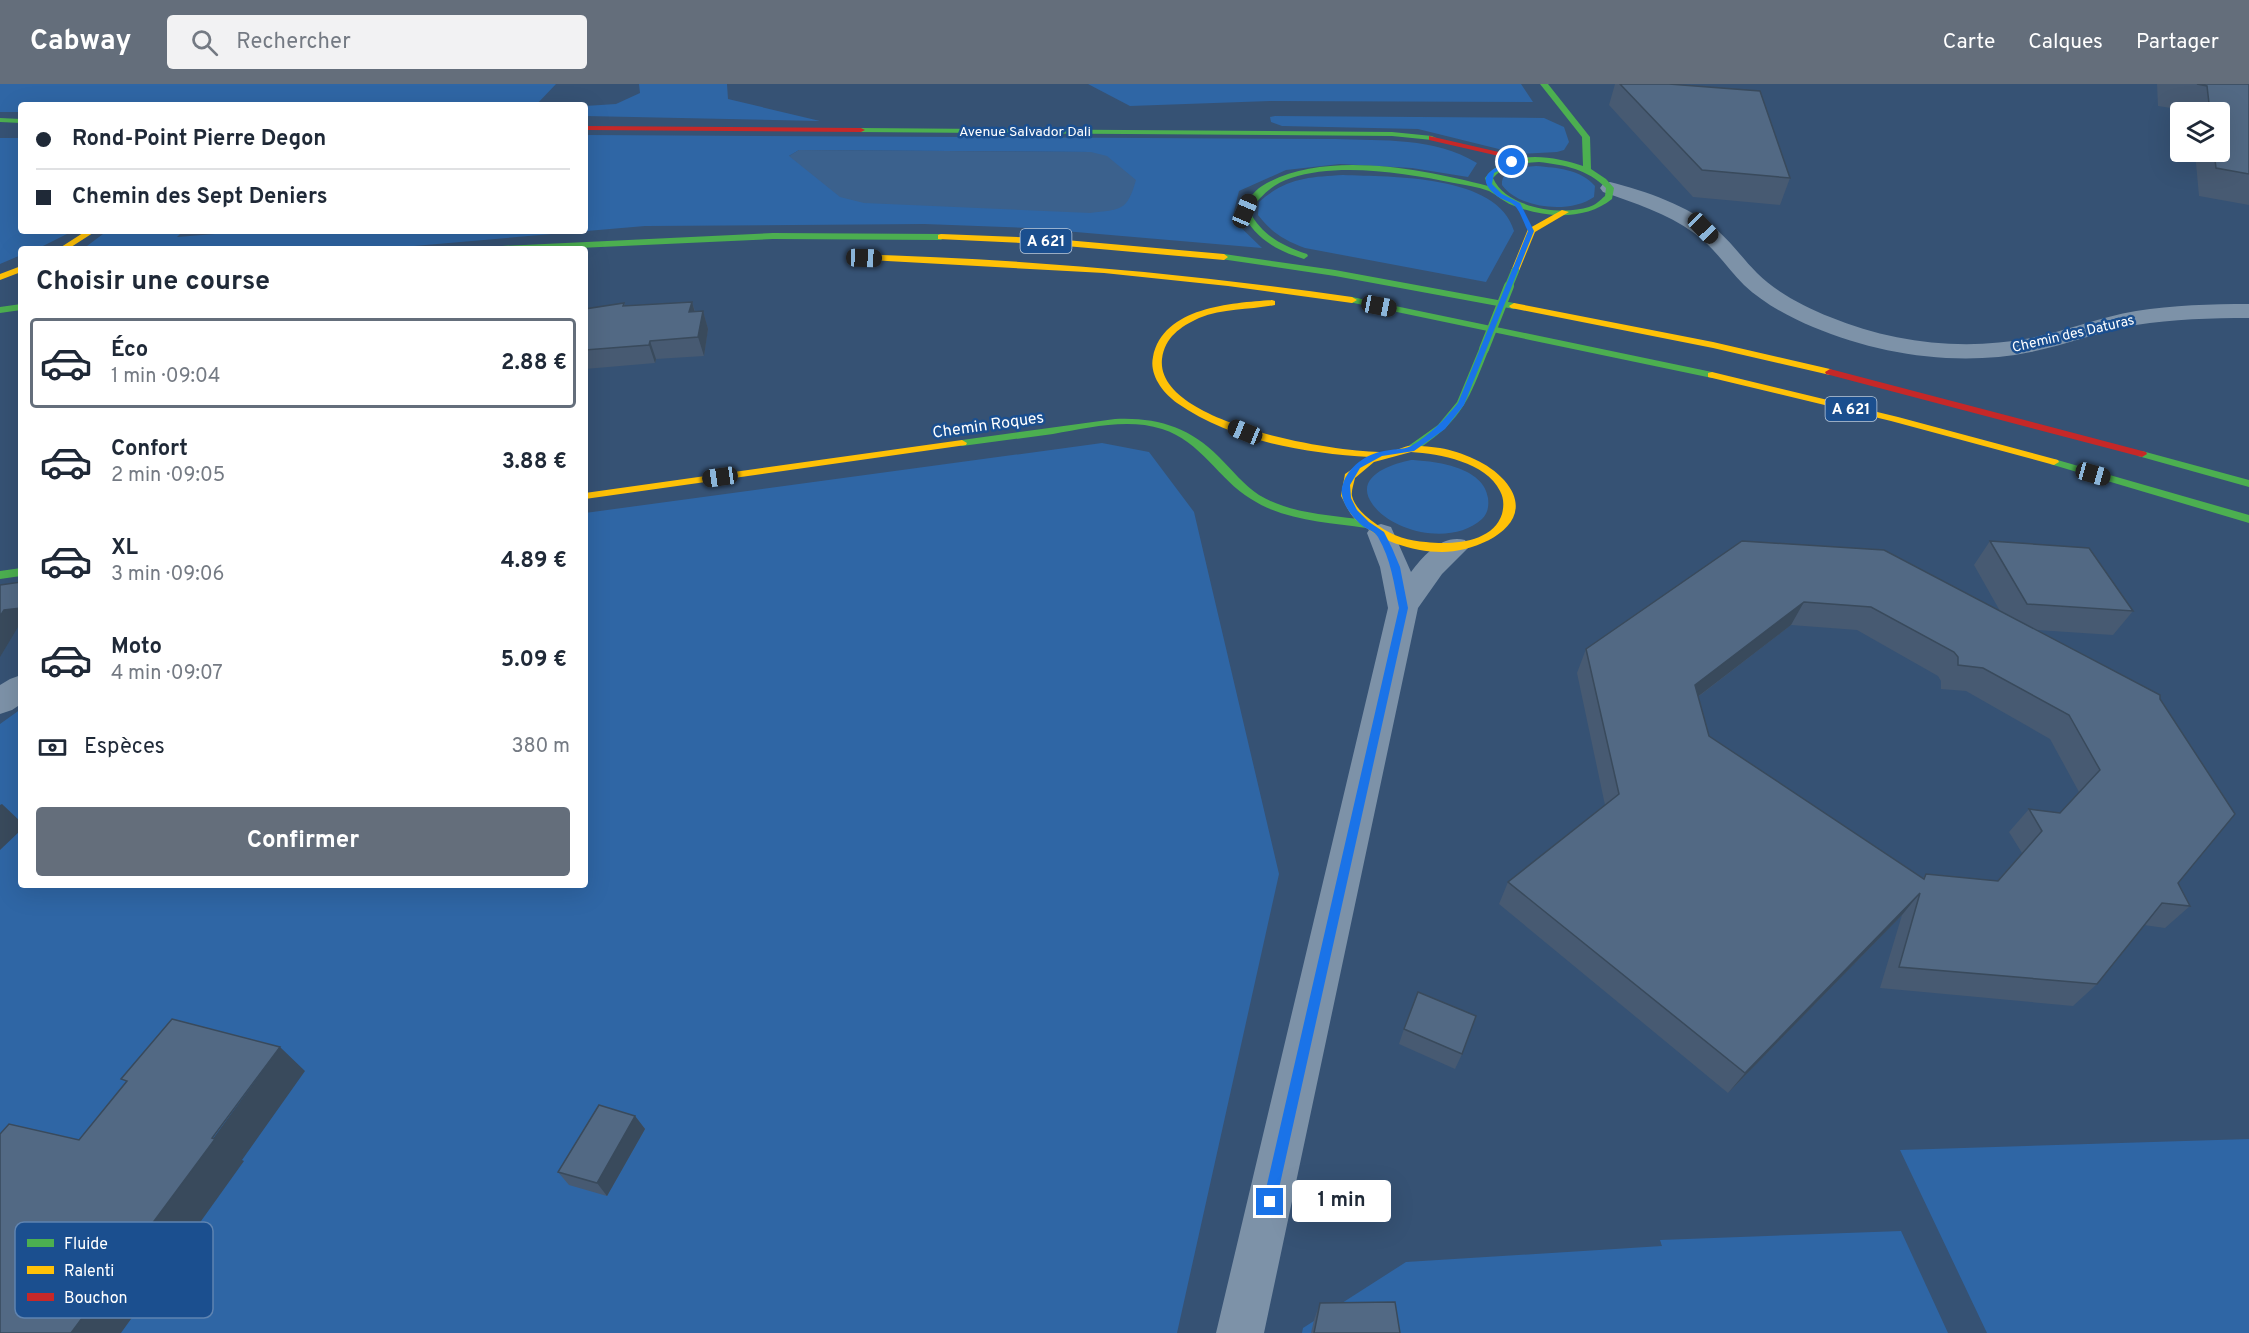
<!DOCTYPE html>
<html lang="fr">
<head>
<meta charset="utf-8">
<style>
  :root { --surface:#fff; --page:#f2f2f3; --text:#1f2937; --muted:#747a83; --line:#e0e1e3; --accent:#646e7b }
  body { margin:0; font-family:Overpass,sans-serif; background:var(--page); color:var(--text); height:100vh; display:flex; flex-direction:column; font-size:22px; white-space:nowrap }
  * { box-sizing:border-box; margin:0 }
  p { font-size:20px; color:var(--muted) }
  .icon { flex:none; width:33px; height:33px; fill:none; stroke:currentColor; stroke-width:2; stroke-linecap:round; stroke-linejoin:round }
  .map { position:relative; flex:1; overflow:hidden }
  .side { position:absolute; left:18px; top:162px; width:570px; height:642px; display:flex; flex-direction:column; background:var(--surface); border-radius:6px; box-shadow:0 6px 24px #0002 }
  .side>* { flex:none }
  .top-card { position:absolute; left:18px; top:18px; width:570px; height:132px; border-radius:6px; box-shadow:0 6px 24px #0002; display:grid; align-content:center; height:132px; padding:0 18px; background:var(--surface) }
  .fabs { position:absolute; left:2170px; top:18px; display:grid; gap:12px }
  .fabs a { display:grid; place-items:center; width:60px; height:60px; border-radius:6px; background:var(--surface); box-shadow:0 6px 24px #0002; font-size:30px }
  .end { position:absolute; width:27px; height:27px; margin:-14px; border:8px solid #1a73e8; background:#fff; box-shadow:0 0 0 3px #fff }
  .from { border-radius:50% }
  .bubble { position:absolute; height:42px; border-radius:6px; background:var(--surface); box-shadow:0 6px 24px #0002; font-size:20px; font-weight:700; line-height:42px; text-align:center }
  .car { position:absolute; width:18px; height:36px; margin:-18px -9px; border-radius:8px; box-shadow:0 0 4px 2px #0007; background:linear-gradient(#222 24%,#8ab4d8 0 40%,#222 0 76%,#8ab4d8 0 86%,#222 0) }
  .top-card b { display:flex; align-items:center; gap:21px; height:57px; font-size:22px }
  .top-card b+b { border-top:2px solid var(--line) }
  .top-card i { width:15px; height:15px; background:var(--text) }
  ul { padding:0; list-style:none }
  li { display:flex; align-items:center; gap:18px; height:90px; margin:0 12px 9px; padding:0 6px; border:3px solid transparent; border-radius:6px }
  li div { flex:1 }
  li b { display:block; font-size:22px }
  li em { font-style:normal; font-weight:700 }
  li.current { border-color:var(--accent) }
  li>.icon { width:54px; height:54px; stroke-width:1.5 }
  h2 { padding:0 18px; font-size:27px; line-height:72px }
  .pay { display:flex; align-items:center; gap:15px; height:66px; padding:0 18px; font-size:22px }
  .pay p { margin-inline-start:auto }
  .cta { display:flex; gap:12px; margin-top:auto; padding:12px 18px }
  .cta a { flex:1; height:69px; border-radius:6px; background:var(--accent); color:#fff; font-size:24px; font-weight:700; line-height:69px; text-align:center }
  header { display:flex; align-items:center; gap:36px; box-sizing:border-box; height:84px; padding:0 30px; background:var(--accent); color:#fff }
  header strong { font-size:28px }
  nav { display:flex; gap:33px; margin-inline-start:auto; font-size:21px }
  .search { width:420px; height:54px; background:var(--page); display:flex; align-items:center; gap:15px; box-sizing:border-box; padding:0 21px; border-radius:6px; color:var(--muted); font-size:22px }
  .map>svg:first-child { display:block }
  .green { fill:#2f66a5; fill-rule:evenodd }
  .water { fill:#3b618d }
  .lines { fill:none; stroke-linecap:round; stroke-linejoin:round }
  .street { fill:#7d92a8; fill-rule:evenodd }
  .fast { fill:#4caf50; fill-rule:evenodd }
  .slow { fill:#ffc107; fill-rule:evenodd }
  .jam { fill:#c62828; fill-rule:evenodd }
  .fast-bridge-far1 { stroke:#4caf50; stroke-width:8 }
  .fast-bridge { stroke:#4caf50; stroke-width:10 }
  .wall { fill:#475a72; fill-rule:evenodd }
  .shaded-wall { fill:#394a5c }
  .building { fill:#526984; stroke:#394a5c; stroke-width:1.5; fill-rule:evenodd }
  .route { fill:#1a73e8 }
  .labels { text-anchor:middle; stroke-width:5; stroke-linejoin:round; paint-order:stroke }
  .far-street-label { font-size:14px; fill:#fff; stroke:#1b4f8f }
  .shield { fill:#1b4f8f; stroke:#bbcadd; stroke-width:1.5 }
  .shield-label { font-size:15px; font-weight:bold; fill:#fff }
  .street-label { font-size:16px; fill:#fff; stroke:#1b4f8f }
  .key { fill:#1b4f8f; stroke:#5f84b1; stroke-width:1.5 }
  .key-label { font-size:16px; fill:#fff }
</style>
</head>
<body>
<header>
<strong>Cabway</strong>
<div class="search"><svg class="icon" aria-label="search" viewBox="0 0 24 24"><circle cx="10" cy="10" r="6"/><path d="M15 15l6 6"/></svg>Rechercher</div>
<nav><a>Carte</a><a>Calques</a><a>Partager</a></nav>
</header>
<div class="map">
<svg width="2249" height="1249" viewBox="0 0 2249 1249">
  <rect width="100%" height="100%" fill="#365274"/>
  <!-- green -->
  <path class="green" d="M0 0H556L536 21H21V28H0Z
    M639 0H727L728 15 820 37 585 32V22L616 20 640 9Z
    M1088 0H1521L1533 18 1270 17 1130 22Z
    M1275 32 1544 34 1564 43 1569 58 1564 66 1557 68 1519 70 1418 45 1282 42 1271 38 1270 33Z
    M585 51 1335 55C1383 57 1434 53 1477 79L1468 93 1412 84 1340 80 1286 86 1239 107 1232 135 1262 164 1029 144 924 140 645 142 379 165H83L107 147H183L177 153 253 147H585ZM799 66 1091 68 789 72Z
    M0 54H21V147H73L37 165H21V171L0 180Z
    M1536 82C1558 84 1580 85 1595 102L1594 113C1570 130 1519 125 1502 101 1501 83 1524 83 1536 82Z
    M1343 91C1391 93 1498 90 1514 147L1486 198 1305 164C1284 156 1272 149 1258 131L1259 118C1286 94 1309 93 1343 91Z
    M1102 359 1149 368 1194 428 1279 790 1177 1249H0V640L21 625V801H585V429Z
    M1411 376C1435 377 1484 383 1488 414 1489 422 1488 429 1482 435 1454 461 1395 450 1373 421 1352 393 1391 380 1411 376Z
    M2249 1055V1249H1987L1900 1066Z
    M1901 1147 1948 1249H1302L1303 1244 1406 1178 1662 1162 1660 1156Z"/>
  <!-- water -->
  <path class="water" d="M799 66 1091 68 1107 72 1136 96C1127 128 1121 125 1090 129L864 119 840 113 789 72Z"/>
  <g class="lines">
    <!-- street -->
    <path class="street" d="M1610 98C1646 107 1689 122 1717 146 1732 159 1743 175 1757 189 1777 209 1805 223 1830 233 1893 259 1964 267 2031 254 2066 247 2100 233 2136 227 2173 221 2211 220 2249 220V234C2211 234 2173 235 2136 241 2100 247 2066 261 2031 268 1959 283 1880 271 1813 243 1789 233 1763 219 1744 201 1727 184 1714 163 1694 149 1667 129 1634 119 1603 108L1600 104 1603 100Z
      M1381 440 1391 443 1411 488C1424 471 1442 450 1465 456L1469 463 1442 490 1418 524 1264 1249H1216L1388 524 1380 483 1367 449 1371 443Z
      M21 591V620L12 626 0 630V601L10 595Z"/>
    <!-- fast -->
    <path class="fast" d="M1540 0H1548L1590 53 1591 85 1606 95 1614 104 1612 115C1585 137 1543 134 1512 121 1504 118 1497 111 1489 107 1478 103 1465 101 1454 99 1406 89 1339 78 1291 94 1272 100 1261 112 1249 127 1263 152 1281 161 1307 170L1308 172 1304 175C1275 166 1255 154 1241 127 1247 119 1253 107 1262 102 1323 65 1422 85 1488 102L1485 94C1507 65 1552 71 1583 82L1582 53ZM1539 78C1565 81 1587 85 1606 104L1605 112C1600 116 1596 121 1589 123 1561 132 1506 124 1493 94 1505 80 1521 79 1539 78Z
      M0 34 21 35V39L0 38Z
      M861 44 1392 48 1432 52 1436 54 1432 56 1392 52 858 48 857 46Z
      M773 149 941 150 945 153 941 156 773 155 557 165H498L502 162Z
      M1224 170 1335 186 1514 219 1519 222 1514 225 1335 192 1221 175V171Z
      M1352 213 1712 288 1717 291 1712 294 1349 218 1347 216Z
      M21 220V226L0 229V223Z
      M1484 262 1489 265C1472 306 1466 331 1428 358 1421 363 1416 369 1407 367V363L1438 341 1457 318 1479 265Z
      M1115 335C1156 333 1190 343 1219 373 1232 386 1244 401 1259 411 1291 430 1330 431 1366 436L1372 440 1366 444C1328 438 1285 437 1251 415 1218 395 1201 357 1162 345 1127 334 1088 344 1053 350 1023 354 992 358 962 362L957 359 962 356Z
      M2142 367 2249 396V403L2138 372 2137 370Z
      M2054 375 2249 431V439L2050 380V376Z
      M21 484V492L0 495V487Z"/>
    <!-- slow -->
    <path class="slow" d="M1562 126 1569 128 1535 148 1519 187 1512 189 1511 187 1528 145Z
      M86 147H96L68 165H58Z
      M941 150 1043 154 1224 170 1228 173 1224 176 1043 160 938 155V151Z
      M854 170C1021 175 1187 189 1352 213L1357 216 1352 219 1228 202 1104 189 851 175V171Z
      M21 182V188L0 196V190Z
      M1272 216 1275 217V221C1250 226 1224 224 1199 234 1180 243 1165 253 1162 275 1155 341 1341 369 1386 368 1393 368 1401 364 1408 362 1418 361 1430 363 1440 364 1462 368 1489 379 1504 396 1542 439 1479 468 1442 468 1411 468 1378 456 1355 435 1349 429 1345 419 1341 412L1345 390 1370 373C1304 369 1232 357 1177 319 1163 309 1149 291 1153 273 1163 223 1231 219 1272 216ZM1411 368C1440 370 1486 378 1500 407 1504 414 1504 422 1502 430 1493 459 1451 461 1426 458 1410 457 1392 452 1379 442 1369 435 1355 425 1352 412 1351 407 1354 399 1355 394L1374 378Z
      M1514 219 1713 258 1830 285 1835 288 1830 291 1713 264 1511 224 1509 222Z
      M1712 288 1898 333 2058 376 2059 378 2054 381 1891 337 1708 293V289Z
      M962 356 967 359 966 361 585 415V409Z"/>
    <!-- jam -->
    <path class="jam" d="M585 42 861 44 865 46 861 48 585 46Z
      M1429 52 1525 74 1529 76 1525 78 1429 56Z
      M1830 285 2146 368 2147 370 2142 373 2138 372 1826 290 1825 288Z"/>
    <!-- fast-bridge-far1 -->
    <path class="fast-bridge-far1" d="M1508 204 1515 187"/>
    <!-- fast-bridge -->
    <path class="fast-bridge" d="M1484 265 1509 202"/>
  </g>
  <!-- wall -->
  <path class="wall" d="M1615 0H1669L1790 94 1780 121 1693 113 1609 21Z
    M2157 0H2249V121L2199 112 2195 68H2220V28H2191V27L2158 22Z
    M692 218 695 227H703L708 245 704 272 656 275 655 279 585 285V225L624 219 625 222Z
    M1742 457 2000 527 1974 481 1990 457 2133 527 2113 551 2037 546 2190 822 2165 844 2144 841 2097 900 2073 922 1880 904 1902 831 1728 1009 1499 820 1508 798 1605 721 1577 589 1586 565ZM1791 541 1857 546 1938 592 1941 597V605L1966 607 2050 655 2079 708 2060 729 2029 725 2009 748 2022 769 1997 797 1926 790 1923 794 1709 652 1698 613Z
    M1404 945 1462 970 1455 985 1399 960Z
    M635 1032 645 1045 607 1112 569 1101 558 1088Z
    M1320 1219 1400 1249H1311L1314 1236Z"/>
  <!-- shaded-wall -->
  <path class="shaded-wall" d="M692 218 697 236 689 228Z
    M703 227 708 245 704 272 698 253Z
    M650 257 656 275 655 279 649 261Z
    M1804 518 1791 541 1683 624 1695 601Z
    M21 524V542L18 543 0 573V532L4 526Z
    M2 720 21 738V746L0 766V721Z
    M1920 809 1902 831 1728 1009 1745 989Z
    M280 963 305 987 242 1076 244 1077 121 1249H71Z
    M635 1032 645 1045 607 1112 597 1099Z"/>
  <!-- building -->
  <path class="building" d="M1620 0H1669L1760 7 1790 94 1702 86Z
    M2197 0H2249V90L2216 84 2214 68H2220V28H2210L2207 2Z
    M692 218 689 228 703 227 698 253 650 257 649 261 585 266V225L624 219 623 222Z
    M1742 457 1884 466 2160 611V615L2235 730 2178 799 2190 822 2162 819 2097 900 1899 883 1920 809 1745 989 1508 798 1619 710 1586 565ZM1804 518 1871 523 1954 568 1958 573V581L1983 584 2069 631 2100 686 2060 729 2029 725 2042 747 1998 797 1926 790 1924 795 1709 652 1695 601Z
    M1990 457 2089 464 2133 527 2027 520Z
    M21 498V524L4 526 0 532V501Z
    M1418 908 1476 932 1462 970 1404 945Z
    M172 935 280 963 212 1054 215 1055 71 1249H0V1050L9 1040 79 1056 127 997 121 995Z
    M599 1021 635 1032 597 1099 558 1088Z
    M1395 1218 1400 1249H1314L1320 1219Z"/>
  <!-- route -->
  <path class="route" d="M1510 77 1515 78 1494 89 1492 100 1502 110 1520 119 1534 147 1464 321 1445 345 1414 367 1382 372 1360 384 1350 401 1351 414 1357 426 1369 438 1384 448 1392 464 1400 483 1408 524 1276 1118 1274 1123 1270 1125 1265 1123 1263 1118 1399 524C1394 500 1391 475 1378 453 1375 448 1369 446 1364 443 1352 434 1337 415 1343 400 1348 383 1366 370 1384 367 1392 365 1403 366 1411 362 1430 351 1444 336 1458 319L1528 147C1524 140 1520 126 1514 121 1510 117 1502 116 1497 112 1473 93 1492 85 1510 77Z"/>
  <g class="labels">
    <!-- far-street labels -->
    <g class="far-street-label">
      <text x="1025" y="52">Avenue Salvador Dali</text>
      <text transform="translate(2073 249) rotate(-13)" y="5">Chemin des Daturas</text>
    </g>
    <!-- shield labels -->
    <g class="shield">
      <rect x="1020.5" y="145" width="51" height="24" rx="4.5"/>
      <rect x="1825.5" y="313" width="51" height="24" rx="4.5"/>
    </g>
    <g class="shield-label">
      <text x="1046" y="162">A 621</text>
      <text x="1851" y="330">A 621</text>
    </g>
    <!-- street labels -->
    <g class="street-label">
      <text transform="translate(988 340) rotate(-8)" y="6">Chemin Roques</text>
    </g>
  </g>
  <!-- legend -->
  <rect x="15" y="1138" width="198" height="96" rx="9" class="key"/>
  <rect x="27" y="1155" width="27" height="8" fill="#4caf50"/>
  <rect x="27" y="1182" width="27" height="8" fill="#ffc107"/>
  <rect x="27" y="1209" width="27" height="8" fill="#c62828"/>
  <g class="key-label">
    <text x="64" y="1165">Fluide</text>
    <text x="64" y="1192">Ralenti</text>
    <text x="64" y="1219">Bouchon</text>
  </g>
</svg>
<div class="fabs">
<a><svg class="icon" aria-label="layers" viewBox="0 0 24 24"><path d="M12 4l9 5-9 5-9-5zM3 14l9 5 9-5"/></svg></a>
</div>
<i class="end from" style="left:1512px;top:78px"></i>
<i class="end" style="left:1270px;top:1118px"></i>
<div class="bubble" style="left:1292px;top:1096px;width:99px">1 min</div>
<i class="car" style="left:1245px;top:127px;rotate:23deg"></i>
<i class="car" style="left:1703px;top:144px;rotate:136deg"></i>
<i class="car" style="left:864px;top:174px;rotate:92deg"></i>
<i class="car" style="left:1379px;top:222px;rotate:101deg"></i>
<i class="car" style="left:1245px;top:348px;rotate:292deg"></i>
<i class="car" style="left:2093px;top:390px;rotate:106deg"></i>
<i class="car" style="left:720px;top:393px;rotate:262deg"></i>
<div class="top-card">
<b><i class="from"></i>Rond-Point Pierre Degon</b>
<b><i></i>Chemin des Sept Deniers</b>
</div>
<section class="side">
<h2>Choisir une course</h2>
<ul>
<li class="current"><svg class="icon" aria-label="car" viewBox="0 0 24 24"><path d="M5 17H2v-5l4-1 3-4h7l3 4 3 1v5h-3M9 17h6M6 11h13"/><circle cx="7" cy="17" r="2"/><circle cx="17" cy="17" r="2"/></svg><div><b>Éco</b><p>1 min · 09:04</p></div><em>2.88 €</em></li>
<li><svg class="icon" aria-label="car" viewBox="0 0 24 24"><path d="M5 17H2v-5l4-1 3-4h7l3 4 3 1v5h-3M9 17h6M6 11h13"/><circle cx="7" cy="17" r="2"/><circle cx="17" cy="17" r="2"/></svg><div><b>Confort</b><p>2 min · 09:05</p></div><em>3.88 €</em></li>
<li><svg class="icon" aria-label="car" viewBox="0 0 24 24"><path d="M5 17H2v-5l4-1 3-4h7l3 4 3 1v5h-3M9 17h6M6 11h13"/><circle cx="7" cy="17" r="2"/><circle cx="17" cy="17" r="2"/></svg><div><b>XL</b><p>3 min · 09:06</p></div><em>4.89 €</em></li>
<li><svg class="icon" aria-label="car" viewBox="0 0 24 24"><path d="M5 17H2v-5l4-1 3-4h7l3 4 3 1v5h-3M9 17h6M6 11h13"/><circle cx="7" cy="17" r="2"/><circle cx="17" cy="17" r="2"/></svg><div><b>Moto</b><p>4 min · 09:07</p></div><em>5.09 €</em></li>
</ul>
<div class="pay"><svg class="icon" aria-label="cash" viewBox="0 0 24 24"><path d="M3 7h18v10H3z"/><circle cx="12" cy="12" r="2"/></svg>Espèces<p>380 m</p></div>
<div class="cta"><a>Confirmer</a></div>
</section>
</div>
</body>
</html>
